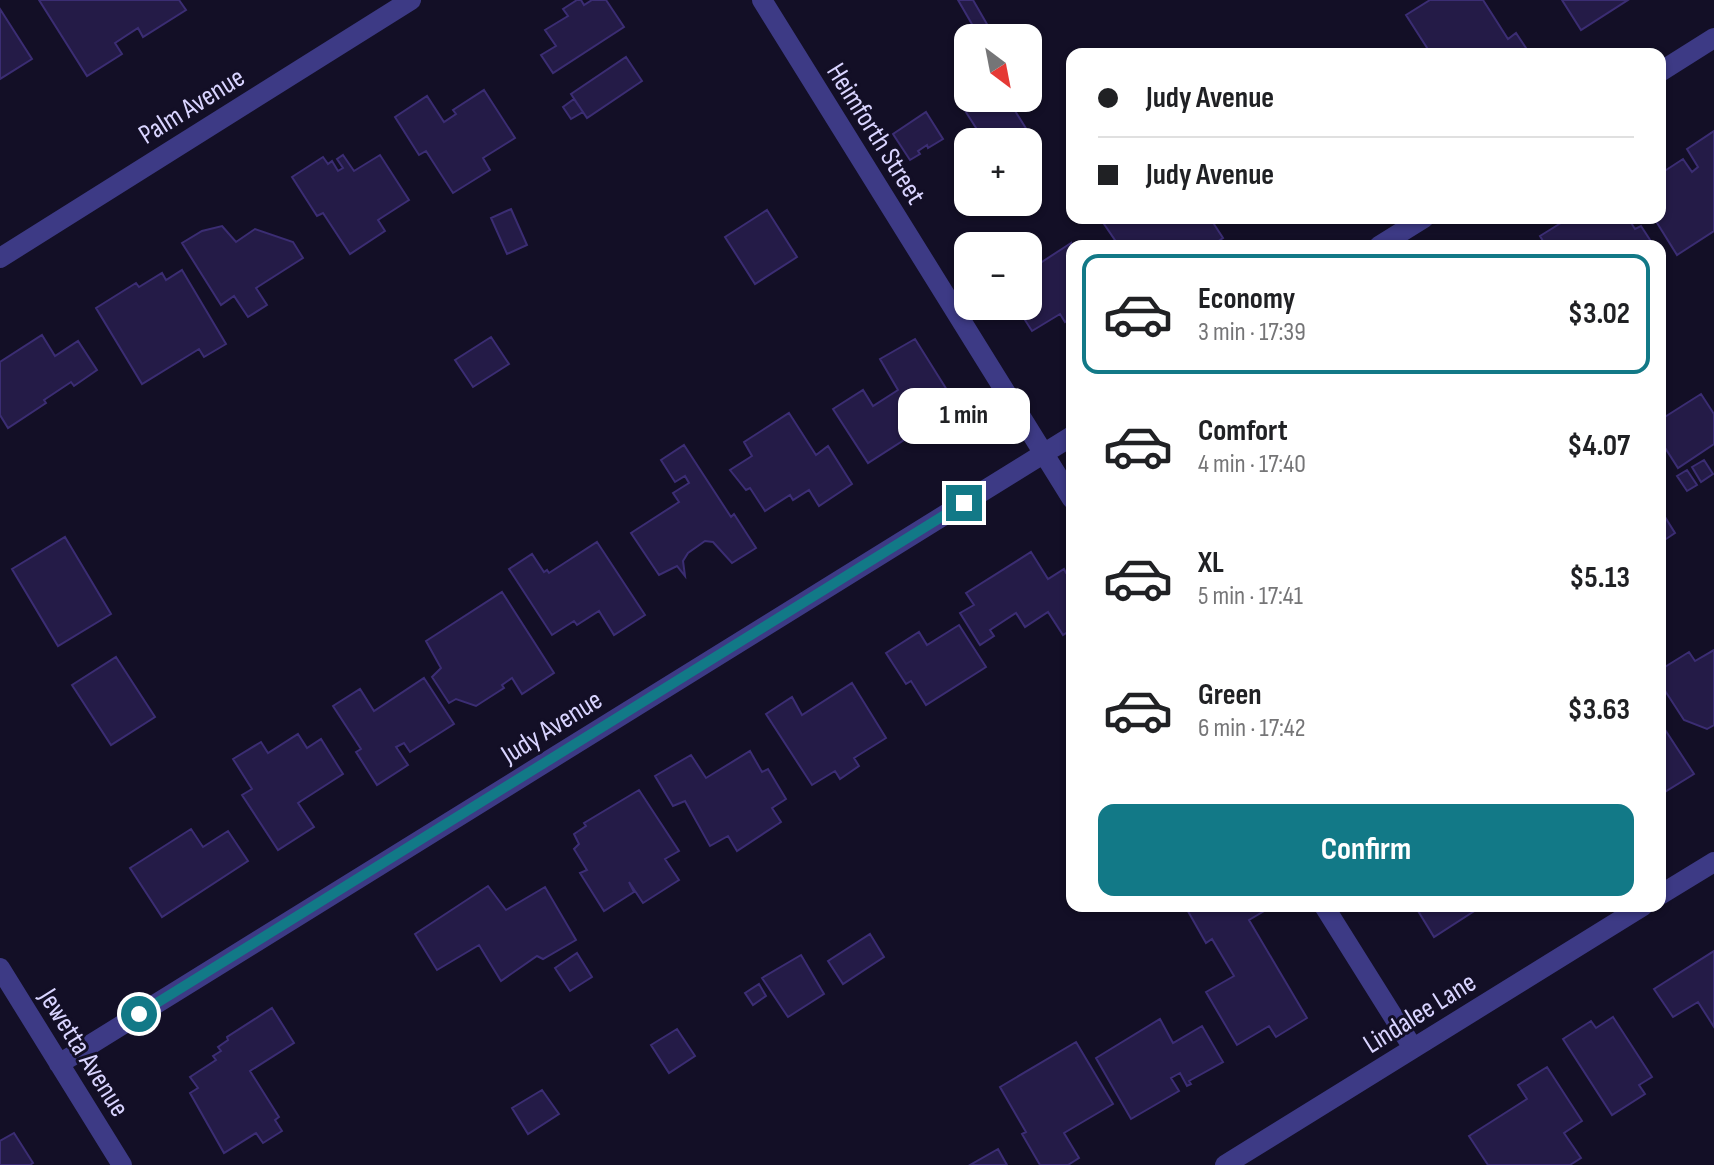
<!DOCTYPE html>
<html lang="en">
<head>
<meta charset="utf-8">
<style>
  :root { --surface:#fff; --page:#f2f2f2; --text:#202124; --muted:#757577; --line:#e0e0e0; --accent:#127987 }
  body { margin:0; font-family:"Sofia Sans Condensed",sans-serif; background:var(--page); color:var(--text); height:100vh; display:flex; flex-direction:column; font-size:30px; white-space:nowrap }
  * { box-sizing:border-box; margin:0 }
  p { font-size:26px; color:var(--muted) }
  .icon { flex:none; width:44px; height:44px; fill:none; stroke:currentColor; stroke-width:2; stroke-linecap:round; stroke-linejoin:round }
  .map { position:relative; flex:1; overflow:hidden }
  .panel { position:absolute; left:1066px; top:240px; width:600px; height:672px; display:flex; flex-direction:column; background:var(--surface); border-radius:16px; box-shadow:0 2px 6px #0004 }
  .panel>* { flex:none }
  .banner { position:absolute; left:1066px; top:48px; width:600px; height:176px; border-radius:16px; box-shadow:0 2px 6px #0004; display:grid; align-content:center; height:176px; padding:0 32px; background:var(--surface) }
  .needle { width:52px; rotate:148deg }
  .fabs { position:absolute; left:954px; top:24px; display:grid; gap:16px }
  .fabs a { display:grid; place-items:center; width:88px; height:88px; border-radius:16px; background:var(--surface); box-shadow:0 2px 6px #0004; font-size:40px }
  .end { position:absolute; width:36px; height:36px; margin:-18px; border:10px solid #127987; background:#fff; box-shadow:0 0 0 4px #fff }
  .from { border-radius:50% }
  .bubble { position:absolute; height:56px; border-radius:16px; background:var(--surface); box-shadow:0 2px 6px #0004; font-size:26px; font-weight:700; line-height:56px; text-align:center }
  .banner b { display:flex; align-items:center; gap:28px; height:76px; font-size:30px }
  .banner b+b { border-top:2px solid var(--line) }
  .banner i { width:20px; height:20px; background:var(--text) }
  ul { padding:14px 0 0; list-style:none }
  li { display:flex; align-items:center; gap:24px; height:120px; margin:0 16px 12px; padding:0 16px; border:4px solid transparent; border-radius:16px }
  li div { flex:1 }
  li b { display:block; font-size:30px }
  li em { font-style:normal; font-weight:700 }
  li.on { border-color:var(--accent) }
  li>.icon { width:72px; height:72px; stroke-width:1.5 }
  .action { display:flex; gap:16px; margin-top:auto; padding:16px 32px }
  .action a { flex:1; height:92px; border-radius:16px; background:var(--accent); color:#fff; font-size:32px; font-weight:700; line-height:92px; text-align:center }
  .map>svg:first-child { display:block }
  .building { fill:#241b47; stroke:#3b2d73; stroke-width:2 }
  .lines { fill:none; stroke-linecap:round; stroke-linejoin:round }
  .minor { stroke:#3d3a85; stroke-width:20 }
  .route { stroke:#127987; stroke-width:10 }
  .labels { text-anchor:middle; stroke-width:6; stroke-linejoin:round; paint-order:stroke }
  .street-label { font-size:28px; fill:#d9d4ff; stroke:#130f26 }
</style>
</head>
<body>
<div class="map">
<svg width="1714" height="1165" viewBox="0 0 1714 1165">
  <rect width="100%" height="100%" fill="#130f26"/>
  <!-- building -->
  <path class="building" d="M39 0H179L186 10 143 37 138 28 115 43 122 54 87 76Z
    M577 0H581L584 5 592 0H606L624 27 553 73 541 55 556 46 545 30 568 16 563 9Z
    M958 0H973L995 38H980Z
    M1430 0H1483L1508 39 1516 33 1530 54H1431L1406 15Z
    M1562 0H1628L1581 30Z
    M0 9 32 59 0 79Z
    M626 57 642 81 587 118 571 94Z
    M484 90 515 138 483 158 490 170 453 193 426 151 419 155 395 117 427 96 444 122 456 114 453 110Z
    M980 98H1007L1027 130 1013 142H985L964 109Z
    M574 99 583 112 571 119 563 107Z
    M926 112 943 139 928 148 927 145 918 151 920 154 910 160 893 134Z
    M1714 131V231L1677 255 1654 218H1660V174L1683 159 1692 172 1698 167 1687 149Z
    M343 155 354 171 380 155 409 200 378 220 385 231 350 254 323 213 317 216 292 177 323 157 328 164 332 161 338 171 343 168 337 159Z
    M511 209 527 245 507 254 491 218Z
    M767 210 797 257 755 284 725 237Z
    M1107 218H1210L1223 238 1211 246H1119L1102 221Z
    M1569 218H1628L1635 229 1641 226 1654 246H1546L1540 236Z
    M222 226 236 242 255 229 293 242 303 258 256 288 267 305 248 317 234 296 221 305 182 243 202 231Z
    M1071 243 1072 317 1065 322 1060 314 1032 331 1016 306H1028V271Z
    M182 270 226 344 204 357 199 349 142 384 96 308 136 283 139 287 162 273 166 280Z
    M42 335 55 356 78 341 97 370 74 386 71 382 44 400 46 403 8 428 0 415V362Z
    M491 337 509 364 473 387 455 360Z
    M915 339 957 406 868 463 833 409 863 390 873 406 898 390 880 359Z
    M1701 394 1714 414V444L1678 468 1660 440V420Z
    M789 413 816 455 828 446 852 484 819 506 809 490 793 500 790 495 765 511 750 488 746 490 730 470 752 456 744 442Z
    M684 445 731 517 734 514 756 548 732 563 713 542 705 541 688 553 683 561 685 576 677 566 659 575 631 533 679 502 673 493 689 483 685 476 675 482 661 460Z
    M1704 460 1713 474 1701 482 1692 467Z
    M1687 470 1697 485 1687 491 1677 476Z
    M1660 509 1675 533 1660 543Z
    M65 537 111 614 58 646 12 569Z
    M597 542 645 615 614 635 599 611 577 625 574 621 552 635 509 569 532 554 544 572 547 570 549 573Z
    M1031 552 1048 579 1064 569 1066 573 1072 570V629L1063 635 1048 612 1025 627 1016 613 990 630 994 636 980 645 960 613 974 605 966 593Z
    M502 592 554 673 522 694 512 678 502 685 504 688 476 706 456 699 449 703 432 677 441 668 426 641Z
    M959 625 986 667 926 705 911 681 906 684 886 653 919 632 927 645Z
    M1714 650V725L1707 729 1684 720 1660 683V670L1689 652 1695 661Z
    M116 657 155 717 111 745 72 685Z
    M424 678 454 724 410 752 404 743 396 747 408 765 377 785 356 752 361 749 333 706 360 689 374 711Z
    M852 683 886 738 854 758 859 766 840 779 835 771 812 785 766 714 792 697 802 715Z
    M1660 722 1694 774 1663 793 1660 788Z
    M298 734 307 748 321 739 343 774 298 803 314 827 278 850 242 795 252 789 233 759 261 742 268 753Z
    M750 751 762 772 768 769 786 799 772 808 781 822 737 851 728 836 710 846 685 801 673 806 655 776 691 755 706 778Z
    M639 790 679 851 665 859 679 880 643 903 629 882 634 892 604 911 580 873 587 870 574 849 579 844 574 834 586 826 584 823Z
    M191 829 203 847 228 831 248 861 162 917 130 868Z
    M488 886 506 910 545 887 576 940 543 959 537 956 501 981 479 945 437 970 415 934Z
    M1185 906H1268L1269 908 1249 920 1307 1018 1276 1037 1269 1026 1237 1045 1206 992 1234 976 1212 939 1206 943Z
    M1415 906H1482L1434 937Z
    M870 934 884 957 843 984 828 961Z
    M1714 951V1027L1698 1002 1673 1017 1654 989Z
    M577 953 592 977 570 991 555 968Z
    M801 955 824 994 788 1017 762 978Z
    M759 984 766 996 753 1005 745 993Z
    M272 1008 294 1043 250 1071 279 1117 275 1120 282 1131 263 1143 256 1133 224 1153 190 1093 198 1088 190 1077 216 1060 213 1056 221 1051 218 1047 228 1040 227 1037Z
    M1613 1017 1652 1077 1639 1085 1645 1094 1612 1115 1563 1039 1591 1021 1596 1028Z
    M1160 1019 1173 1043 1202 1026 1223 1062 1189 1081 1191 1084 1187 1086 1180 1073 1171 1078 1179 1091 1131 1119 1096 1058Z
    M677 1029 695 1056 669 1073 651 1045Z
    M1076 1042 1113 1104 1064 1133 1079 1158 1068 1165H1040L1022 1134 1026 1132 1000 1087Z
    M1547 1067 1582 1121 1564 1133 1581 1158 1570 1165H1488L1469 1136 1527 1099 1518 1085Z
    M542 1090 559 1114 528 1134 512 1108Z
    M14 1133 33 1163 30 1165H0V1141Z
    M998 1149 1007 1165H970Z"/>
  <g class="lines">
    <!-- minor -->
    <path class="minor" d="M762 0 1072 499
      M1660 72 1714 38
      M1379 246 1424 218
      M0 258 411 0
      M1660 895 1714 862
      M1324 906 1413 1048
      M0 968 122 1165
      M59 1064 1072 436
      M1225 1165 1643 906"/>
  </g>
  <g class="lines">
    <!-- route -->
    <path class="route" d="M139 1014 964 503"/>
  </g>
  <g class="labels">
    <!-- street labels -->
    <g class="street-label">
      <text transform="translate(191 105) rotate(-32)" y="10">Palm Avenue</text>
      <text transform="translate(877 133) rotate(58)" y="10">Heimforth Street</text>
      <text transform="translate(551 726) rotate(-32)" y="10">Judy Avenue</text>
      <text transform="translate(1419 1012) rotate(-32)" y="10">Lindalee Lane</text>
      <text transform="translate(85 1052) rotate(58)" y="10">Jewetta Avenue</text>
    </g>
  </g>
</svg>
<div class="fabs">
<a><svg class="needle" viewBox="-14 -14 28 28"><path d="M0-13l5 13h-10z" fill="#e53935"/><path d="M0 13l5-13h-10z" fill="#757577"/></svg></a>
<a>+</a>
<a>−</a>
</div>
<i class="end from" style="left:139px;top:1014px"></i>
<i class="end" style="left:964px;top:503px"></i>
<div class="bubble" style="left:898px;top:388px;width:132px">1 min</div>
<div class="banner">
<b><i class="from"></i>Judy Avenue</b>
<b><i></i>Judy Avenue</b>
</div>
<section class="panel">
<ul>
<li class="on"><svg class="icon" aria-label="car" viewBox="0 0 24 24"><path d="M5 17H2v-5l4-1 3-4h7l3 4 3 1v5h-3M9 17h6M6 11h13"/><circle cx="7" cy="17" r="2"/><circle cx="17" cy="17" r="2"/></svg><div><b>Economy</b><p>3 min · 17:39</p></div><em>$3.02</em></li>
<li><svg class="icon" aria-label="car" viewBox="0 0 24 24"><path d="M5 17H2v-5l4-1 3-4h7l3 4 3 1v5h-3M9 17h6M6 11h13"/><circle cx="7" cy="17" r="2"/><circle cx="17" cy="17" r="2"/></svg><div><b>Comfort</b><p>4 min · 17:40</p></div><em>$4.07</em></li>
<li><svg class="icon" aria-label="car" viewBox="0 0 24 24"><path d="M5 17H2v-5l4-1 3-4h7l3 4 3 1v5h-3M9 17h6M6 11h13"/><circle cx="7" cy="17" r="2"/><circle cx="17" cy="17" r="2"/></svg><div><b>XL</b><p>5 min · 17:41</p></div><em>$5.13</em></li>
<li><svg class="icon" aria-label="car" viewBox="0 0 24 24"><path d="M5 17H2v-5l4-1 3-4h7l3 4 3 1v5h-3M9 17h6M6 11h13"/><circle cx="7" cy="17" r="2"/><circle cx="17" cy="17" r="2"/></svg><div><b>Green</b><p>6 min · 17:42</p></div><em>$3.63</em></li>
</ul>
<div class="action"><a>Confirm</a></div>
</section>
</div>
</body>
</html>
